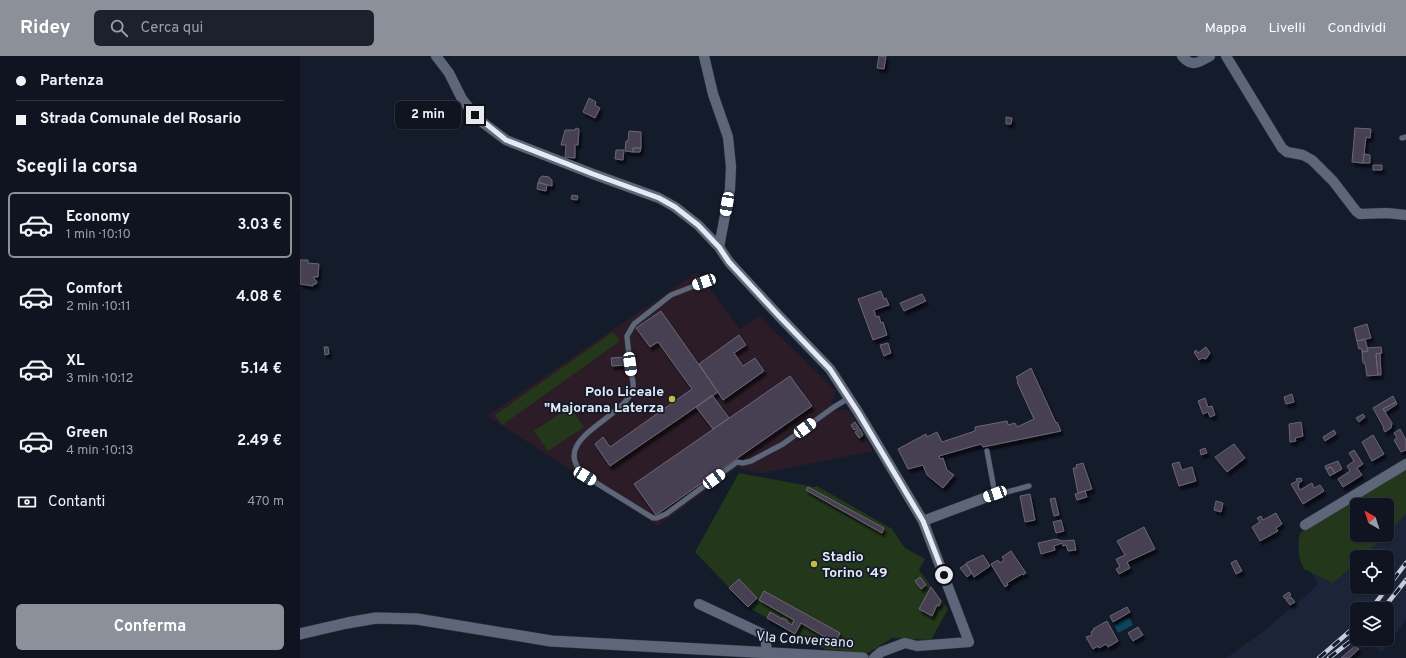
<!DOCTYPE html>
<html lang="it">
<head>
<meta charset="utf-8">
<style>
  :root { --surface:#0f1420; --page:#1d212d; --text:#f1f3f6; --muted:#9b9ea5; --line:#2f333e; --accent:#8c9099 }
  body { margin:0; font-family:Overpass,sans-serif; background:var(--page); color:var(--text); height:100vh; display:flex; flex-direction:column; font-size:15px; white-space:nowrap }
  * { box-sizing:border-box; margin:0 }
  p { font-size:13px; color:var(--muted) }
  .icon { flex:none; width:22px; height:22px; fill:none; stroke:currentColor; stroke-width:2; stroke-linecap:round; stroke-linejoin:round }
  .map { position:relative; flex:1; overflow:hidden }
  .sheet { display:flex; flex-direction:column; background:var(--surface); width:300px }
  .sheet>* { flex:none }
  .banner { display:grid; align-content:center; height:88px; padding:0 16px; background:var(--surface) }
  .needle { width:26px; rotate:321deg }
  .controls { position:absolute; left:1050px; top:442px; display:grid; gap:8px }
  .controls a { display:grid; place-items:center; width:44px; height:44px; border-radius:6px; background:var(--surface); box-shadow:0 1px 3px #0004,0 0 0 1px var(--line); font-size:20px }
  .end { position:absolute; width:18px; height:18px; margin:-9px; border:5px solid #e4e9f4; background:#111; box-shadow:0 0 0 2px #111 }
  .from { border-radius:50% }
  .bubble { position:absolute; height:28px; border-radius:6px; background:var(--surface); box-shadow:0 1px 3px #0004,0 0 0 1px var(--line); font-size:13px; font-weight:700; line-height:28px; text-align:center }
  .car { position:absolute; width:12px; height:24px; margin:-12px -6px; border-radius:5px; box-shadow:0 0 3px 1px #0007; background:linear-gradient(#fff 24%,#345 0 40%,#fff 0 76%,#345 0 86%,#fff 0) }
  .banner b { display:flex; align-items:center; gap:14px; height:38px; font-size:15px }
  .banner b+b { border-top:1px solid var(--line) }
  .banner i { width:10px; height:10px; background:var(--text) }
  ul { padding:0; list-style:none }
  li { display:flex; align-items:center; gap:12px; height:66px; margin:0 8px 6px; padding:0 8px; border:2px solid transparent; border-radius:6px }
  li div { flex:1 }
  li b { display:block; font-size:15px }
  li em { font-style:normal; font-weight:700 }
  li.selected { border-color:var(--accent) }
  li>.icon { width:36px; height:36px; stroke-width:1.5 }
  h2 { padding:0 16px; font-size:18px; line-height:48px }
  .pay { display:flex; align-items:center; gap:10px; height:44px; padding:0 16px; font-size:15px }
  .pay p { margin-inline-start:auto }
  .cta { display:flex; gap:8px; margin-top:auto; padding:8px 16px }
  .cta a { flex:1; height:46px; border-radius:6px; background:var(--accent); color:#fff; font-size:16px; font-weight:700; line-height:46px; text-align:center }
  header { display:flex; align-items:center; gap:24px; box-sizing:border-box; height:56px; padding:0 20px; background:var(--accent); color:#fff }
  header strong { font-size:19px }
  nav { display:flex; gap:22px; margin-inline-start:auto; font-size:14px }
  .search { width:280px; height:36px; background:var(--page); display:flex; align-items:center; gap:10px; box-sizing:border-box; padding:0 14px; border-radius:6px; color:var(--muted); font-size:15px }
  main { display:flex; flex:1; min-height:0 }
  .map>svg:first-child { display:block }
  .built { fill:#1b2438; fill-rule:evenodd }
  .education { fill:#2b1c28 }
  .green { fill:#23381b }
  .water { fill:#0b465e }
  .building { fill:#464052; stroke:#6b6578; filter:url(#shadow) }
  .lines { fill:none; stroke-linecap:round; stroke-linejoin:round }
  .service-casing { stroke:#343744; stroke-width:6 }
  .minor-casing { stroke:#343744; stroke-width:11 }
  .secondary-casing { stroke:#343744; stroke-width:12 }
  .service { stroke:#5e6779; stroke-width:5 }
  .minor { stroke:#5e6779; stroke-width:10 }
  .secondary { stroke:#5e6779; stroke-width:11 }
  .rail-casing { stroke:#c6ccd7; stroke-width:4.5 }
  .rail { stroke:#141b2a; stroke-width:3; stroke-dasharray:9; stroke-linecap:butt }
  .route { stroke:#e4e9f4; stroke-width:5 }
  .poi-dot { fill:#bebf42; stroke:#141b2a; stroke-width:1.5 }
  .labels { text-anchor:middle; stroke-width:3.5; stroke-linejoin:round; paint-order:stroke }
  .poi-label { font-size:14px; font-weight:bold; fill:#e4e9f4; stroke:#141b2a; text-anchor:end }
  .street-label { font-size:14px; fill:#e4e9f4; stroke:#141b2a }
</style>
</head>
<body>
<header>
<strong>Ridey</strong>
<div class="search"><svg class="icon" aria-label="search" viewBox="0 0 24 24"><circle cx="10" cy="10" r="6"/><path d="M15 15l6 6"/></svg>Cerca qui</div>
<nav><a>Mappa</a><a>Livelli</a><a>Condividi</a></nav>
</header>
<main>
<section class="sheet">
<div class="banner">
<b><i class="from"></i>Partenza</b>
<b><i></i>Strada Comunale del Rosario</b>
</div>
<h2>Scegli la corsa</h2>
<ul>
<li class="selected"><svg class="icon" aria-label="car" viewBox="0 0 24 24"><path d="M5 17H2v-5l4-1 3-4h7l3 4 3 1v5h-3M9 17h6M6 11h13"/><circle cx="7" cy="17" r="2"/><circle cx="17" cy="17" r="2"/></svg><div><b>Economy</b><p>1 min · 10:10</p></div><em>3.03 €</em></li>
<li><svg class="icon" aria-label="car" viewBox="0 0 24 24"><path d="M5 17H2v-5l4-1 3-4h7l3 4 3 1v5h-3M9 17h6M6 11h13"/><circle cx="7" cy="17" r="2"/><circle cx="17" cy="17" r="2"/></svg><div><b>Comfort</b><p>2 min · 10:11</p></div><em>4.08 €</em></li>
<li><svg class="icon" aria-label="car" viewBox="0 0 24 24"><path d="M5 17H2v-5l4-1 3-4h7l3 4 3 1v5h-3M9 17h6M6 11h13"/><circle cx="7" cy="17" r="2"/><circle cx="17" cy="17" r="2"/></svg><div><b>XL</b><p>3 min · 10:12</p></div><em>5.14 €</em></li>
<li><svg class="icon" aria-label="car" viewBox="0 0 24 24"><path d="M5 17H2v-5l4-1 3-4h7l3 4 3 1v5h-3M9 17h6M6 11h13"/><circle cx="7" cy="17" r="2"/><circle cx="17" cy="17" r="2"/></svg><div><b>Green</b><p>4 min · 10:13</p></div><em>2.49 €</em></li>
</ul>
<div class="pay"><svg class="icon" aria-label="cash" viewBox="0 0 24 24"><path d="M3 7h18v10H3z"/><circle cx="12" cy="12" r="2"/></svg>Contanti<p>470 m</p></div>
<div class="cta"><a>Conferma</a></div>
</section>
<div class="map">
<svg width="1106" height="602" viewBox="0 0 1106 602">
  <defs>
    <filter id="shadow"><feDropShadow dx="2.5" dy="4" stdDeviation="1" flood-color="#0009"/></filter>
  </defs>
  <rect width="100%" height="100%" fill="#141b2a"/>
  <!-- built -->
  <path class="built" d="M1106 411V564L1082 596 1069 588 1062 593 1056 589 1042 602H926L961 577 1000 545 1018 528 1000 498 1002 473ZM1057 449H1087V479H1057ZM1057 501H1087V531H1057ZM1057 553H1087V583H1057Z"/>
  <!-- education -->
  <path class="education" d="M397 216 440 273 459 260 536 335 534 342 531 345 538 355 545 353 549 355 573 395 463 417 437 412 358 470 187 360Z"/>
  <!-- green -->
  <path class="green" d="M313 276 320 285 202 369 195 359Z
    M270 351 284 371 248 395 234 375Z
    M1106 411V457L1087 478V449H1057V479H1086L1062 501H1057V506L1033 527 1004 513C998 502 997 488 1000 477Z
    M439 417 514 431 517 430 592 473 605 492 625 503 619 514 648 553 631 584 592 582 568 597 524 593 449 552 395 496Z"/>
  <!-- water -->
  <path class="water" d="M829 561 833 569 818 577 814 569Z"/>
  <!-- building -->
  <path class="building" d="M579 0H586L584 13 577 12Z
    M289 42 296 46 295 49 300 52 295 62 283 56Z
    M706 61 712 62 711 68H706Z
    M276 72 279 73 278 89H275V102L265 101 266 89H261L265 74H275Z
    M1055 72 1071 73 1070 82 1066 81 1063 107 1052 106Z
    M329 75 341 76V92H333V96L325 95 326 85H328Z
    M333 92H341L340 96H333Z
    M316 94H324L323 104 315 103Z
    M1064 98 1070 99V107H1063Z
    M1073 109H1082V114H1073Z
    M242 120 249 121 252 124V130L239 127V123Z
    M238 126 247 129 246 135 237 133Z
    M272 139 278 140 277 144 271 143Z
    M0 204H8V207L19 208 18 221H13L17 226 16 228H13V230L0 228Z
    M581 235 584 243 586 242 589 249 574 254 576 261 579 260 581 267 583 266 587 279 573 284 558 243Z
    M622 238 626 245 604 255 600 247Z
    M361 255 418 336 310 410 295 388 303 381 310 391 392 333 358 286 350 291 336 272Z
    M1067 268 1071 282 1057 285 1054 272Z
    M439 279 446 289 434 297 443 310 455 302 464 315 423 344 399 308Z
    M1065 283 1068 295 1062 296V293H1059L1057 285Z
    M588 287 591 297 584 300 580 289Z
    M24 291H28L29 298 25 299Z
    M906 291 910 297 906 303 902 302 899 304 894 296 896 294 898 297Z
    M1081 291 1082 297 1076 298 1078 319 1067 320 1065 307H1063L1062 296 1068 295 1067 292Z
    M1080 297 1081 319H1078L1076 298Z
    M325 301 326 309 312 310 311 302Z
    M731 312 756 367 757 366 761 375 683 391 681 388 639 400 640 403 643 402 647 414 654 419 643 432 627 419 623 409 608 413 598 393 626 378 627 381 637 376 642 386 675 375V371L707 365 708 369 715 367 717 371 734 363 717 326 718 325 716 321Z
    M490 320 512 350 356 459 334 428Z
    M992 338 994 346 986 348 984 341Z
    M412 339 429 362 413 373 396 351Z
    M1093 340 1096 346 1083 353 1092 367 1091 372 1085 376 1083 372H1084L1073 352Z
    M905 342 908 351 912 350 915 359 910 361 908 356 903 358 898 345Z
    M1096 346 1097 348 1085 356 1083 353Z
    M1063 358 1065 361 1059 366 1056 362Z
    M555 366 559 372 554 374 551 369Z
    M1001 366 1003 380 995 382 996 385 990 386 989 368Z
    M560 373 563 379 559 382 555 376Z
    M1100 373 1106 384V394L1101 396 1094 384 1097 382 1094 377Z
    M1034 374 1036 378 1025 385 1023 381Z
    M1073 379 1084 398 1072 405 1062 386Z
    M934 388 945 402 927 416 915 401Z
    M905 392 907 397 901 399 900 394Z
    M1054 394 1063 408 1057 412 1062 419 1043 431 1038 423 1050 415 1047 410 1054 405 1049 397Z
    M1038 405 1042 413 1035 417 1031 411 1026 413 1025 410Z
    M879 406 882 414 892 411 896 425 879 430 872 408Z
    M783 407 792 433 778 437 773 412H777L776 409Z
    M1031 411 1035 417 1030 420 1026 413Z
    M1001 422 1002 425 998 427 999 429 998 430 1000 434 1012 427 1014 432 1020 429 1024 435 1003 448 991 428 997 425 996 423Z
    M508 431 584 472 582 477 506 434Z
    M785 435 787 441 777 444 775 438Z
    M730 438 735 464 725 466 720 440Z
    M755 442 759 459 754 460 750 443Z
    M916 445 923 447 921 456 914 454Z
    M976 457 982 468 976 472 978 475 960 485 952 471 960 466 957 462 961 460 963 464Z
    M761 464 764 475 756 477 753 466Z
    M844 471 855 493 827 506 830 512 819 518 816 513 820 511 816 503 825 499 817 485Z
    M756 483 762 485 774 484 776 494 768 495 766 489 763 490 762 487 754 490 755 494 741 498 738 487Z
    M711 495 726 517 723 519 722 518 707 527 708 529 705 531 691 508 698 504 700 507 704 504 702 501Z
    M683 499 690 510 674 521 666 507Z
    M936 504 942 515 936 518 931 507Z
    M666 508 672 517 667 521 660 512Z
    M620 521 626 529 621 533 615 525Z
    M439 523 457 542 448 551 429 532Z
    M631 531 641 545 639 550 637 549 632 560 619 553Z
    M464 535 540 577 535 587 501 567 495 578 467 562 470 556 482 563V562L487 564V566L492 569 494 564 459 544Z
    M989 536 991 539 985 543 983 540Z
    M991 541 995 546 990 549 986 544Z
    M827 551 830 556 813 566 810 560Z
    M807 565 818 585 808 591 806 588 799 592 798 590 793 593 786 581 792 579 791 576 794 574 793 573Z
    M838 571 843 579 833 585 828 577Z
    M1055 590 1059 593 1049 602H1041Z"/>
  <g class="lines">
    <defs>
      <path id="service" d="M1102 82 1106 81
        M412 223 371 239 334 268 327 280C328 293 330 305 331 317 332 321 334 328 333 332 326 363 245 383 285 420L353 462H357L366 458 437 406 443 407 451 405 483 388 534 351 549 342
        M687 395 695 438 707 436 729 430"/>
      <path id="minor" d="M136 0 149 17 162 43 170 53 182 66 206 84 293 118 359 142 375 151 398 169 419 191 429 206 479 260 530 313 558 356 623 465 669 586 617 590 605 587 581 596 574 602
        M404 0 413 38 428 81 431 111 430 133 419 191
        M882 0C892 12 899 6 910 0
        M926 0 982 92 987 96 1003 99 1012 104 1033 125 1056 155 1060 158 1087 157 1106 159
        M623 465 695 438
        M1005 469 1106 408
        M399 548 465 579 467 596"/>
      <path id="secondary" d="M0 578 47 567 76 562 117 563 251 585 563 602"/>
    </defs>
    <!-- service casing -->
    <use href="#service" class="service-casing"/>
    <!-- minor casing -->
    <use href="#minor" class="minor-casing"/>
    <!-- secondary casing -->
    <use href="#secondary" class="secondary-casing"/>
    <!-- service -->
    <use href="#service" class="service"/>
    <!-- minor -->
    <use href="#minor" class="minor"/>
    <!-- secondary -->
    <use href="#secondary" class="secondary"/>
    <defs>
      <path id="rail" d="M1071 553 1106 507
        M1083 553 1106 524
        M1019 602 1057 569
        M1029 602 1057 580"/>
    </defs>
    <!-- rail casing -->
    <use href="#rail" class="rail-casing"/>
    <!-- rail -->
    <use href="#rail" class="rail"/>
  </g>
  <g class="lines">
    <!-- route -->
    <path class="route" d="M175 59 206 84 293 118 359 142 375 151 398 169 419 191 429 206 479 260 530 313 558 356 623 465 644 519"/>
  </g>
  <!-- markers -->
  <g class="poi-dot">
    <circle cx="372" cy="343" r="4"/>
    <circle cx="514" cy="508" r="4"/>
  </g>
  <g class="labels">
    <!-- poi labels -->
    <g class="poi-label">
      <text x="364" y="340">Polo Liceale<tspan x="364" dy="16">"Majorana Laterza</tspan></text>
      <text x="522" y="505" text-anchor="start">Stadio<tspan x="522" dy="16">Torino '49</tspan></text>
    </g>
    <!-- street labels -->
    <g class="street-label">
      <text transform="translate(505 583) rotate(4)" y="5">VIa Conversano</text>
    </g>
  </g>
</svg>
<div class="controls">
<a><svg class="needle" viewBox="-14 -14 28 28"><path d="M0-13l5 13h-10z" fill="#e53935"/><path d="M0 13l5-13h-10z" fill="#9b9ea5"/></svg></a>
<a><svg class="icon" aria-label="locate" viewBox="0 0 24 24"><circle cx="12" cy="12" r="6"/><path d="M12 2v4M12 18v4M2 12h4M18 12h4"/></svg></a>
<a><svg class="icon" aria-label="layers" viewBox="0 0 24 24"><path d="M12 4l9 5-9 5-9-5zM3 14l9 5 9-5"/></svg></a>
</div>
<i class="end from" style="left:644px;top:519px"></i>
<i class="end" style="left:175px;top:59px"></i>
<div class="bubble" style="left:95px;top:45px;width:66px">2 min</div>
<i class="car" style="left:427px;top:148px;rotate:190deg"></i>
<i class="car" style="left:404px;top:226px;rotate:250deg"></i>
<i class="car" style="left:330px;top:308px;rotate:172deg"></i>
<i class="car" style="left:505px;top:372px;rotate:54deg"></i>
<i class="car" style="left:285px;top:420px;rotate:121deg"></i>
<i class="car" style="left:414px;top:423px;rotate:54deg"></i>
<i class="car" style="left:695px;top:438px;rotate:250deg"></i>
</div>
</main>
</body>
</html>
